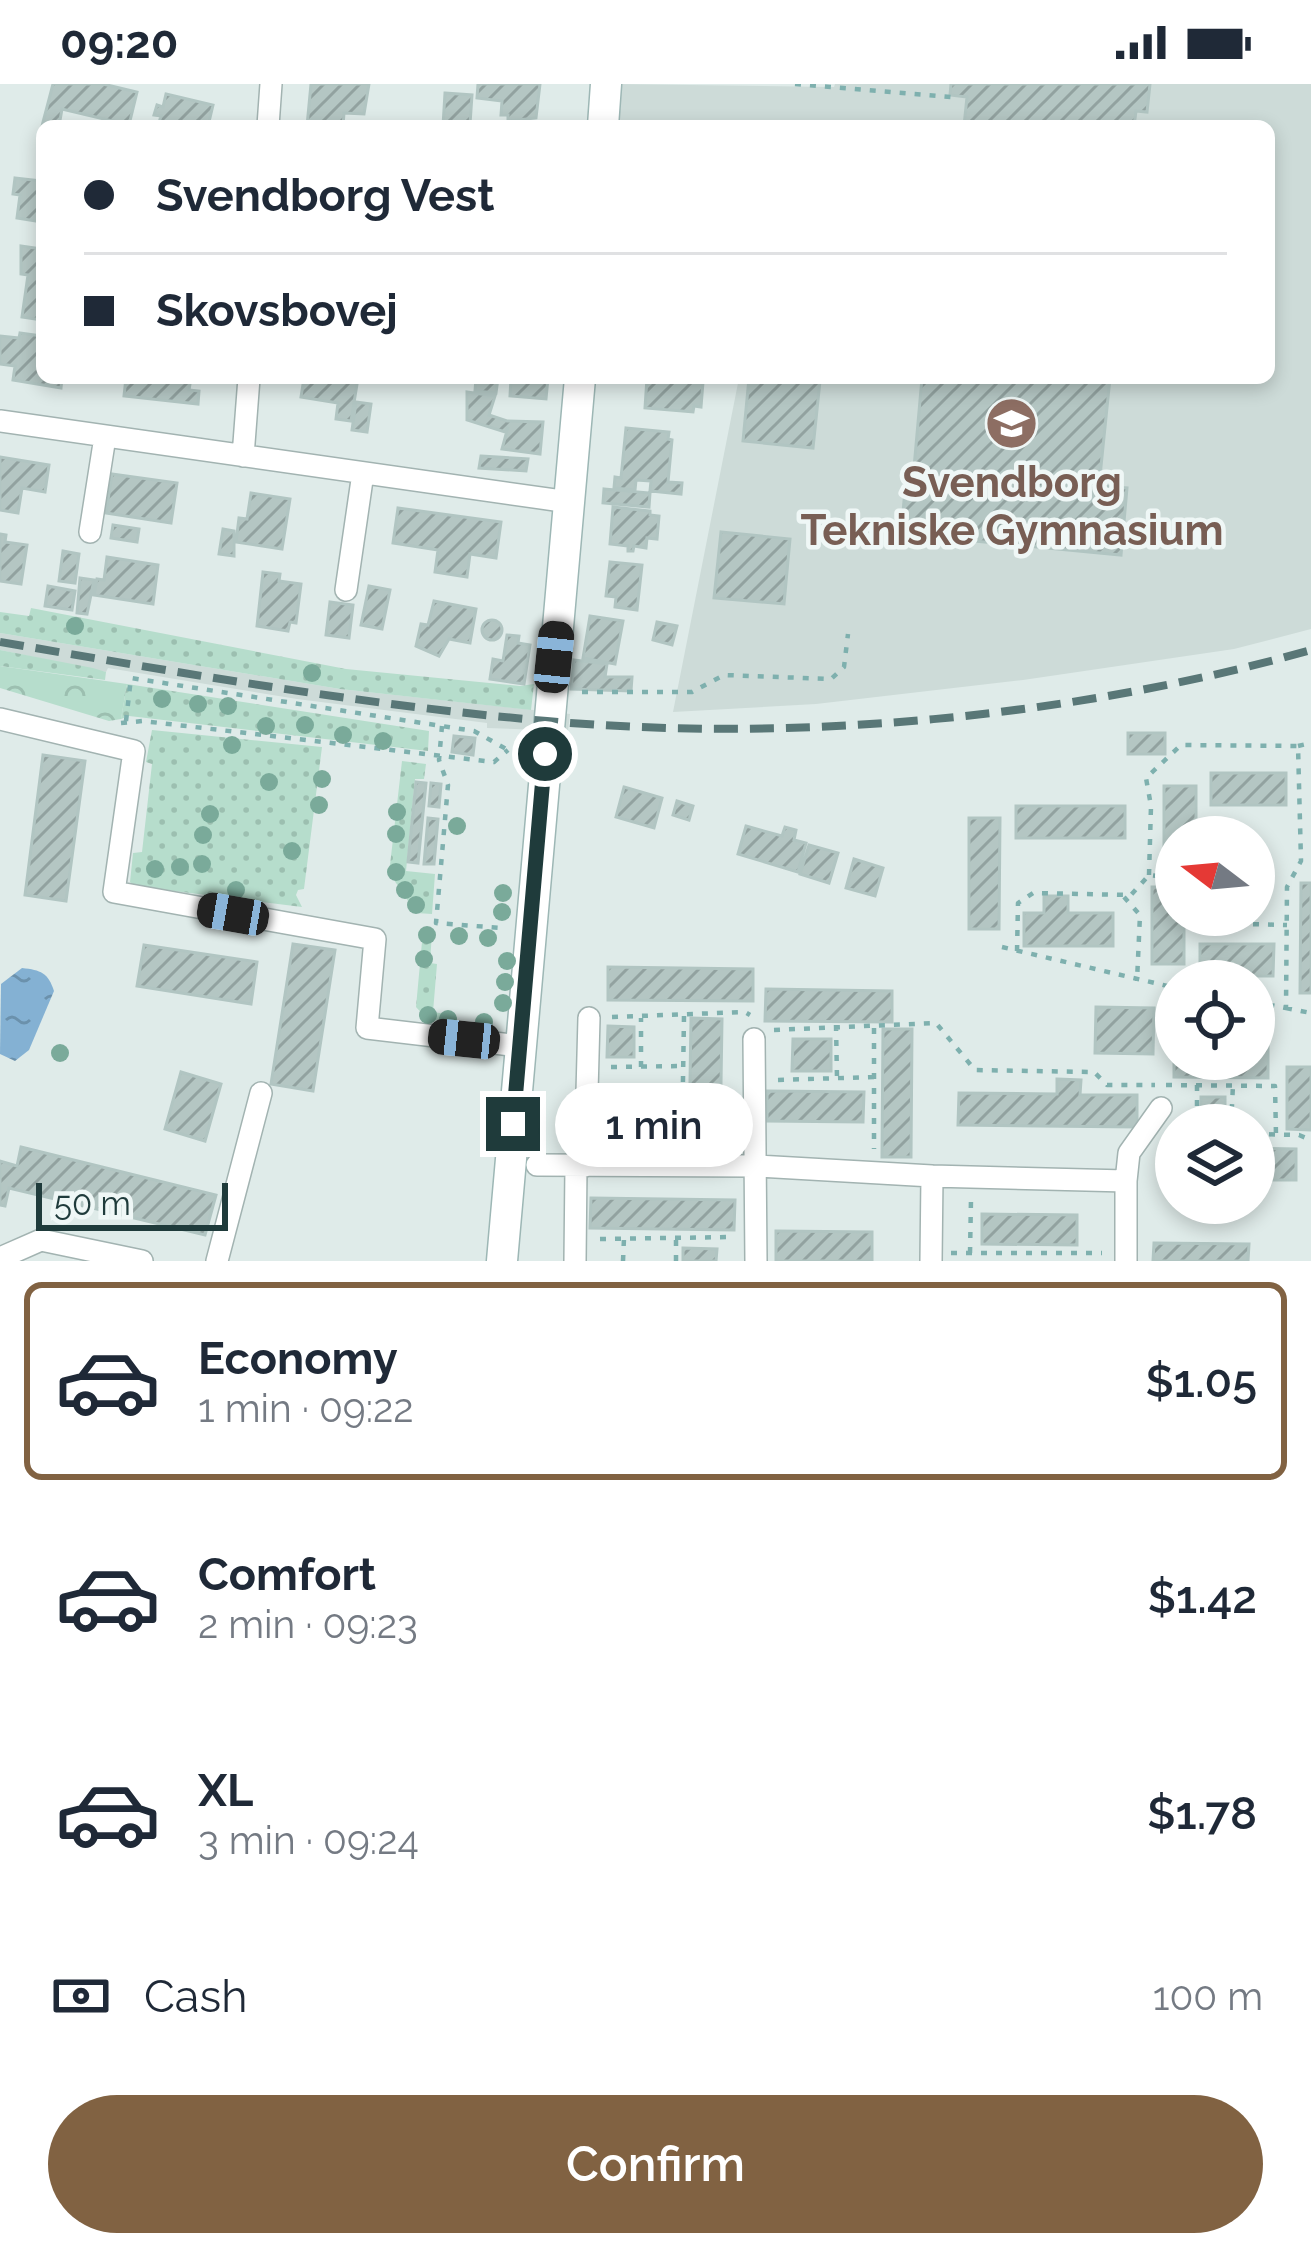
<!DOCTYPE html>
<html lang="en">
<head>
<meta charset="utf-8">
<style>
  :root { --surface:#fff; --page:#f2f2f3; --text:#1f2937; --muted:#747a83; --line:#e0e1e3; --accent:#816242 }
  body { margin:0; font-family:Raleway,sans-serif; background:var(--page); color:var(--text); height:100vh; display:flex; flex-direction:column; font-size:45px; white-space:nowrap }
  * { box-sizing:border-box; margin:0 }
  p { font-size:39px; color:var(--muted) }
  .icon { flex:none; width:66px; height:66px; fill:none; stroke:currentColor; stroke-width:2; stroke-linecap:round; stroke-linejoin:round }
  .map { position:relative; height:1177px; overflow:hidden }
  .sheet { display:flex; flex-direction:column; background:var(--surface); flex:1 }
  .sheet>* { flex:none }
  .hud { position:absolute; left:36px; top:36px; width:1239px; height:264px; border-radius:18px; box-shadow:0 6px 18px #0003; display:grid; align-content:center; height:264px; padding:0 48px; background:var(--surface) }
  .needle { width:78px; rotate:286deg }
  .controls { position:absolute; left:1155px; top:732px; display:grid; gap:24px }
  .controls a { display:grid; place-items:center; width:120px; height:120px; border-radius:50%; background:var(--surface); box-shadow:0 6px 18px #0003; font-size:60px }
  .scale { position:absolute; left:36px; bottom:30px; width:192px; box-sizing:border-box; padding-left:12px; border:6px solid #1f3b3b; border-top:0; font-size:33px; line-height:42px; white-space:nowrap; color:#1f3b3b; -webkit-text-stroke:9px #eff7f6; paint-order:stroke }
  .end { position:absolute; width:54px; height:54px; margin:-27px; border:15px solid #1f3b3b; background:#fff; box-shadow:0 0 0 6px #fff }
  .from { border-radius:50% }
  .bubble { position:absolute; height:84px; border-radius:42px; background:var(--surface); box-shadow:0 6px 18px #0003; font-size:39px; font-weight:600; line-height:84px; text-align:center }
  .car { position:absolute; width:36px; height:72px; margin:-36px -18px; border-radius:15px; box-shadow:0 0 9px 3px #0007; background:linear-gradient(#222 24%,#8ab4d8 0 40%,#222 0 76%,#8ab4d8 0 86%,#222 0) }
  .hud b { display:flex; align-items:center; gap:42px; height:114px; font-size:45px }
  .hud b+b { border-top:3px solid var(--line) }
  .hud i { width:30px; height:30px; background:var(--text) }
  ul { padding:21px 0 0; list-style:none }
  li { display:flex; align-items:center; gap:36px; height:198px; margin:0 24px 18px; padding:0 24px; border:6px solid transparent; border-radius:18px }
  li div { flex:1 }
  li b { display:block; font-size:45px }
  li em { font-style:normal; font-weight:600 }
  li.on { border-color:var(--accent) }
  li>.icon { width:108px; height:108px; stroke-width:1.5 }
  .pay { display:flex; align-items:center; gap:30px; height:132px; padding:0 48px; font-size:45px }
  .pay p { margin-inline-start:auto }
  .button { display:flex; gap:24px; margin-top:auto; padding:24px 48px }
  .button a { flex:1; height:138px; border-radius:72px; background:var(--accent); color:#fff; font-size:48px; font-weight:600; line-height:138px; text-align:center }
  .status { display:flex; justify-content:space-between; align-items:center; height:84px; padding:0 60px; background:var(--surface); direction:ltr }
  .status svg { height:33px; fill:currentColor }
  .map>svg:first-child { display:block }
  .built { fill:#cddbd8 }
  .grass { fill:url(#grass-dots) }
  .forest { fill:url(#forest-crowns) }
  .water { fill:url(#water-ripples) }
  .building { fill:url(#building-hatch); stroke:#b1c5c2; stroke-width:3 }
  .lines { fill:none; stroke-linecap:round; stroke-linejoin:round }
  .street-casing { stroke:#a2b3b1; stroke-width:24 }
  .secondary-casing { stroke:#9db7b5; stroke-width:33 }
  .path { stroke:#7eb0ae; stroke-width:4.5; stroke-dasharray:6 9; stroke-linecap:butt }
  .street { stroke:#fff; stroke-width:21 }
  .secondary { stroke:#fff; stroke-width:30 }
  .rail { stroke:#597777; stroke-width:8; stroke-dasharray:24 12; stroke-linecap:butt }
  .tree { fill:#7aaa9a }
  .route { stroke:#1f3b3b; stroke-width:15 }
  .labels { text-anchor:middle; stroke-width:9; stroke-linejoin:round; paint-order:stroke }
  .education-label { font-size:42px; font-weight:bold; fill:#785e54; stroke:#eff7f6 }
</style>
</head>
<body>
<div class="status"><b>09:20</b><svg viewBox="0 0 49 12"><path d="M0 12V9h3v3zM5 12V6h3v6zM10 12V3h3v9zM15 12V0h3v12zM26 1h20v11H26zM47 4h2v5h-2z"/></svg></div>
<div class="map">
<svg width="1311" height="1177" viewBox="0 0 1311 1177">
  <defs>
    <pattern id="grass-dots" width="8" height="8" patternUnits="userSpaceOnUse" patternTransform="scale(3)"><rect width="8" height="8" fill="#b6ddcc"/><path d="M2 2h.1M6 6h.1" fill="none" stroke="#9cbfb0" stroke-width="1.8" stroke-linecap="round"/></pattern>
    <pattern id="forest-crowns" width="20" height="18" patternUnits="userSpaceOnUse" patternTransform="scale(3)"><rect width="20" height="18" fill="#b6ddcc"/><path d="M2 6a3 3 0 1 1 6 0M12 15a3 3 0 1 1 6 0" fill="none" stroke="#9cbfb0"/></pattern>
    <pattern id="water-ripples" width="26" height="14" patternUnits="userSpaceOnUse" patternTransform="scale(3)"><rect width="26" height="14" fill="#84b1d3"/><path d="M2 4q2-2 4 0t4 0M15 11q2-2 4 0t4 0" fill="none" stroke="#6b91ac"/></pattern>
    <pattern id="building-hatch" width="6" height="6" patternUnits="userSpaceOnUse" patternTransform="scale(3)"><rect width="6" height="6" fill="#b4c6c3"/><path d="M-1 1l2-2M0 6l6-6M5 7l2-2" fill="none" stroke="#92a2a0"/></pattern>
  </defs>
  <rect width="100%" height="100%" fill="#dfebe9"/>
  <!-- built -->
  <path class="built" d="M616 0 834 3 835 0H1311V545L1234 565 1023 596 816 620 673 628 739 294H1269V42H610Z
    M0 549 340 605 570 630 568 647 487 644V639L297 615 108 584 106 588 0 566Z"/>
  <!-- grass -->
  <path class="grass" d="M31 524 346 585 520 602 534 600 531 626 340 605 0 549V528L29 532Z
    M0 566 93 584 106 588 105 596 0 582Z
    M127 600 429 647 428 667 129 632 121 635Z
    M152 646 322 663 304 805 298 806 296 811 302 823 134 802 130 798 133 769 142 768 152 680 146 678Z
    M402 677 426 680 424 695H415L406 787 435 790 432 830 416 829 394 796 390 781Z
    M423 847 432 848 430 879 437 880 433 928 453 931 452 939 427 935 416 923Z"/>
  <!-- forest -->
  <path class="forest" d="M0 582 127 600 121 635 109 637 0 604Z"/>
  <!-- water -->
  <path class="water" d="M22 884C41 886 48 889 54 907L29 966 15 977 0 970 1 900Z"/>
  <!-- building -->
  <path class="building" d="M53 0H103L137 8 129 41 62 25 59 42H42Z
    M311 0H369L364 30 344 29 343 42H307Z
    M478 0H540L536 34 508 37V31H501L502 17 477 14Z
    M951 0H1150L1147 28 1136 27 1134 42H964L967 13 950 11Z
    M445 9 472 11 470 40 443 42Z
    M166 10 213 21 208 42H158L161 32 154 31 157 21 163 23Z
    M15 94 42 97V138L17 134 20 111 13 110Z
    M21 162 42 165V236L22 233 28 191 21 190Z
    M20 249 42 252V294H62L61 304 13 296 15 282 0 280V252L19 254Z
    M126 294H191L189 306 199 307 198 320 124 312Z
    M304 294H358L351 337 336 335 338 319 301 313Z
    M476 294H498L496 309 475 307Z
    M511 294H548L546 315 510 312Z
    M647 294H685L703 298 701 323 694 322 693 328 645 324Z
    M749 294 820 297 813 364 743 357Z
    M922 294H1110L1099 402 1127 404 1121 471 901 450 907 384H914Z
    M467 308 495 312 489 331 507 337 543 338 540 370 502 365 508 343 505 348 467 336Z
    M356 318 371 320 367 348 352 346Z
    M626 344 669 348 668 355 672 356 668 398 682 399 681 410 650 407 651 397 636 396 635 406 614 404 615 393 621 394Z
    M481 372 528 375 526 387 479 384Z
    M0 373 49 381 45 408 22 404 18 429 0 426Z
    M112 390 177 399 171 439 106 429Z
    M604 405 650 409 649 423 603 419Z
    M251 409 290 415 282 465 236 458 239 434 247 435Z
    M613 423 650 427V431L659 432 657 455 647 454 646 464 634 462 633 467H628V462L610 460Z
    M398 424 501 438 496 474 470 470 467 493 435 488 438 466 393 459Z
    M113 441 139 445 137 458 111 454Z
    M223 445 234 447V472L219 470Z
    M721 448 790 455 784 520 714 514Z
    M0 450 6 451 5 458 27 461 21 500 0 497Z
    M63 467 79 470 75 499 59 497Z
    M107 473 158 481 153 520 94 511 97 495 104 496Z
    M610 478 642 481 637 526 615 523 616 513 606 512Z
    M263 488 280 490 279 497 301 500 296 539 290 538 288 547 257 542Z
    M80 494 94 496 87 530 77 529Z
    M48 502 75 507 72 526 45 522Z
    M369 502 390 506 382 545 361 541Z
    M434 517 476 525 470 559 449 555 439 572 416 562 421 540 428 541Z
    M330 518 353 521 349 554 326 551Z
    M590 532 623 537 615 580 583 574Z
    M482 546a10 10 0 1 1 20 0a10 10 0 1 1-20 0Z
    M657 538 677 542 672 561 653 556Z
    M507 551 519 552 518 559 530 561 524 600 490 595 493 575 503 577Z
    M574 576 607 580 605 593H632L631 607 571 605Z
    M1128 649H1165V670H1128Z
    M454 652 475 654 473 671 452 668Z
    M43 671 85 677 66 817 25 811Z
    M1211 689H1286V721H1211Z
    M416 698 426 699 418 779 408 778Z
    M431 699 441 700 439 723 429 722Z
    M1164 702H1196V753H1176V776H1164Z
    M624 703 662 714 654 744 616 733Z
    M677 717 693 722 689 736 673 731Z
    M1016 722H1125V754H1016Z
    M428 734 438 735 434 780H424Z
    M969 734H1000L999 845H969Z
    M746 742 782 752 785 743 796 746 794 756 806 759 798 788 738 770Z
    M809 761 838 769 829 799 800 790Z
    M854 775 883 784 875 812 846 804Z
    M1301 799H1311V909H1300Z
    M1152 803H1176V831H1184V880H1152Z
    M1044 812H1068V829H1113V862H1024V829H1044Z
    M293 860 335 866 313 1007 271 1000Z
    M1200 860H1274L1273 892H1200Z
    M144 861 257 878 251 920 137 902Z
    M608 883 753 885V917L608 916Z
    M766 905 892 907V938L765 937Z
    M1096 923 1154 924 1153 970 1095 969Z
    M691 934 722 935 720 1063 689 1062Z
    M608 942 634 943V973H607Z
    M883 945H912L911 1073H882Z
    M793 955H831V987H792Z
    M1174 962 1176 975H1254V963H1268V994L1174 993Z
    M1287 983H1311V1046L1287 1045Z
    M181 988 221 1000 205 1057 165 1045Z
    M1057 995 1081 996 1080 1011H1137V1043L958 1041 959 1009 1057 1010Z
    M599 1001 673 1002 672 1035 599 1034Z
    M767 1007 864 1008 863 1038 767 1037Z
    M1201 1013H1225V1041H1201Z
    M21 1063 216 1111 205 1151 9 1104 5 1122 0 1121V1077L17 1082Z
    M1254 1064 1296 1065V1096H1254Z
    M591 1114 735 1116 734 1146 590 1144Z
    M982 1130 1077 1131V1161L982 1160Z
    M776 1147 872 1148V1177H776Z
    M1154 1159 1249 1160 1248 1177H1153Z
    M683 1164 717 1165 716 1177H683Z"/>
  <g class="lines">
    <defs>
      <path id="street" d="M268 42 271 0
        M0 337 569 418
        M243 372 249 294
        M90 448 105 353
        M346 506 363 389
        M0 635 134 667 114 808 375 855 367 944 519 962
        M754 955 756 1177
        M537 1081 756 1082 932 1092 931 1177
        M585 1082 589 934
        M932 1092 1126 1097V1177
        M1126 1097 1129 1069 1161 1024
        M0 1174 41 1156 142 1177
        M217 1177 261 1009
        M575 1177 576 1082"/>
      <path id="secondary" d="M603 42 606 0
        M502 1177 580 294"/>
    </defs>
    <!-- street casing -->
    <use href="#street" class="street-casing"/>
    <!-- secondary casing -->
    <use href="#secondary" class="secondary-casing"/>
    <!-- path -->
    <path class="path" d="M795 0 951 13
      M582 608H692L724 591 831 595 844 583 848 550
      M126 637 131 594 474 647 508 666 521 667
      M121 639 143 637 494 678 508 666
      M442 642 439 676 448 701 436 839 501 844
      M1298 662 1311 659
      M1149 791 1151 722 1146 694 1181 661 1298 662 1301 777 1287 803 1286 924 1254 918
      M1124 813 1140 831 1137 897
      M1201 831V839L1287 841
      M1002 863 1176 904
      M1017 867 1018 819 1033 809 1131 811 1149 791 1176 794
      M1286 924 1311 929
      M612 933 745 928 750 931
      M836 941 837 994
      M874 944V1065
      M774 946 936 939 975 986 1094 988 1107 1001H1155
      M611 983 683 982
      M641 983V934
      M778 996 874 993
      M1166 1001 1275 1002 1276 1051
      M1197 1001V1041
      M1231 1041 1233 1001
      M1254 1050 1299 1051 1311 1056
      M682 1058 684 932
      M600 1155 733 1153
      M951 1169H1102
      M970 1169 971 1115
      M623 1177 624 1154
      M676 1177V1154"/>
    <!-- street -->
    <use href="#street" class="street"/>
    <!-- secondary -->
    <use href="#secondary" class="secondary"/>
    <!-- rail -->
    <path class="rail" d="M0 558C182 589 363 621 547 637 794 659 1072 634 1311 566"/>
  </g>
  <!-- trees -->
  <g class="tree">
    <circle cx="75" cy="542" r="9"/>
    <circle cx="312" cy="589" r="9"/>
    <circle cx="162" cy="615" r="9"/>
    <circle cx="198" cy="620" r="9"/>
    <circle cx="228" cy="622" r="9"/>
    <circle cx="305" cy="641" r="9"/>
    <circle cx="266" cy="642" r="9"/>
    <circle cx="343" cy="651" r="9"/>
    <circle cx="383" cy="657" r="9"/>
    <circle cx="232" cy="661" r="9"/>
    <circle cx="322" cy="695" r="9"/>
    <circle cx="269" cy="698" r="9"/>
    <circle cx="319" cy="721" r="9"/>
    <circle cx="397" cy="728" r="9"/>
    <circle cx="210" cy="730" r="9"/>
    <circle cx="457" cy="742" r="9"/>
    <circle cx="396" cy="750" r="9"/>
    <circle cx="203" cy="751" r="9"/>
    <circle cx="292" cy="767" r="9"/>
    <circle cx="202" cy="780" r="9"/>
    <circle cx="180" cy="783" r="9"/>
    <circle cx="155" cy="785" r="9"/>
    <circle cx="396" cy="788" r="9"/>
    <circle cx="236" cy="806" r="9"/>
    <circle cx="405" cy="806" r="9"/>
    <circle cx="503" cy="809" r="9"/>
    <circle cx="416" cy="821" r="9"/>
    <circle cx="502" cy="828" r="9"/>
    <circle cx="427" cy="851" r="9"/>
    <circle cx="459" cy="852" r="9"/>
    <circle cx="488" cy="854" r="9"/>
    <circle cx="424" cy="875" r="9"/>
    <circle cx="507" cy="877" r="9"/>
    <circle cx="505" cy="898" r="9"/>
    <circle cx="503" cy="919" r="9"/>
    <circle cx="428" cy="931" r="9"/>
    <circle cx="448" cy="935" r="9"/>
    <circle cx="484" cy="938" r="9"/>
    <circle cx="60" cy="969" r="9"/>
  </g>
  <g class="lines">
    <!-- route -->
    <path class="route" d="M513 1040 545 670"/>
  </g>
  <!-- icons -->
  <defs>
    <symbol id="university-disc" viewBox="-11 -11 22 22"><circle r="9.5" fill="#8d6e63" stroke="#eff7f6"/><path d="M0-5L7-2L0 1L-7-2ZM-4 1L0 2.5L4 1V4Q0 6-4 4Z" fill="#fff"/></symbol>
  </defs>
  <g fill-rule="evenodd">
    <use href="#university-disc" x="982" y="310" width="59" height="59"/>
  </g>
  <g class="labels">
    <!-- education labels -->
    <g class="education-label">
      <text x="1012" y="413">Svendborg<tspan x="1012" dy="48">Tekniske Gymnasium</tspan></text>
    </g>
  </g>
</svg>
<div class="controls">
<a><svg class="needle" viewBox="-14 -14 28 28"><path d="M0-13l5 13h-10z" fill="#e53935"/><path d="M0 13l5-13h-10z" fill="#747a83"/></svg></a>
<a><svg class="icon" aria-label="locate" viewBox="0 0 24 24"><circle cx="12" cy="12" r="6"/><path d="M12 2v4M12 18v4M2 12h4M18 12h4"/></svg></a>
<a><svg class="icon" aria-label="layers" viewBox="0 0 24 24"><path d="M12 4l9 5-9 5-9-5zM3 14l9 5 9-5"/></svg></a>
</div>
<div class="scale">50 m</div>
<i class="end from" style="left:545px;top:670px"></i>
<i class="end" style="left:513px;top:1040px"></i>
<div class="bubble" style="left:555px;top:999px;width:198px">1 min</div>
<i class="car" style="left:554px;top:573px;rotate:6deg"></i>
<i class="car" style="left:233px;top:830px;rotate:280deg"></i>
<i class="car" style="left:464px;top:955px;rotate:276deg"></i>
<div class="hud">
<b><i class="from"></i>Svendborg Vest</b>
<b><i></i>Skovsbovej</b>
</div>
</div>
<section class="sheet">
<ul>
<li class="on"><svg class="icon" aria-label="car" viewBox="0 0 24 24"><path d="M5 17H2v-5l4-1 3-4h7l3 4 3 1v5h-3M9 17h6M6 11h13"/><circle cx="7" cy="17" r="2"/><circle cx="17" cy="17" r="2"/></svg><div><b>Economy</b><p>1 min · 09:22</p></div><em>$1.05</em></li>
<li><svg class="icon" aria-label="car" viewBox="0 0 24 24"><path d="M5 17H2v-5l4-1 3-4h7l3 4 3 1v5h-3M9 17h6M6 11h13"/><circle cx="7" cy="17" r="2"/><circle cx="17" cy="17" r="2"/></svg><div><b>Comfort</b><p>2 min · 09:23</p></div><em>$1.42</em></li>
<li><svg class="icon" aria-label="car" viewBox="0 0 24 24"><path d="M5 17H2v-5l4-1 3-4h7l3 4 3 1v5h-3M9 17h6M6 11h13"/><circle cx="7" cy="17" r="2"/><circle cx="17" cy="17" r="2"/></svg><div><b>XL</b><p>3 min · 09:24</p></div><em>$1.78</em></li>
</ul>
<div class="pay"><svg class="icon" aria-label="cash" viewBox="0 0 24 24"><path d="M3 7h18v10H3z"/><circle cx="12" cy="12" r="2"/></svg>Cash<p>100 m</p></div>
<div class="button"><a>Confirm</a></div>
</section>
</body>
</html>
